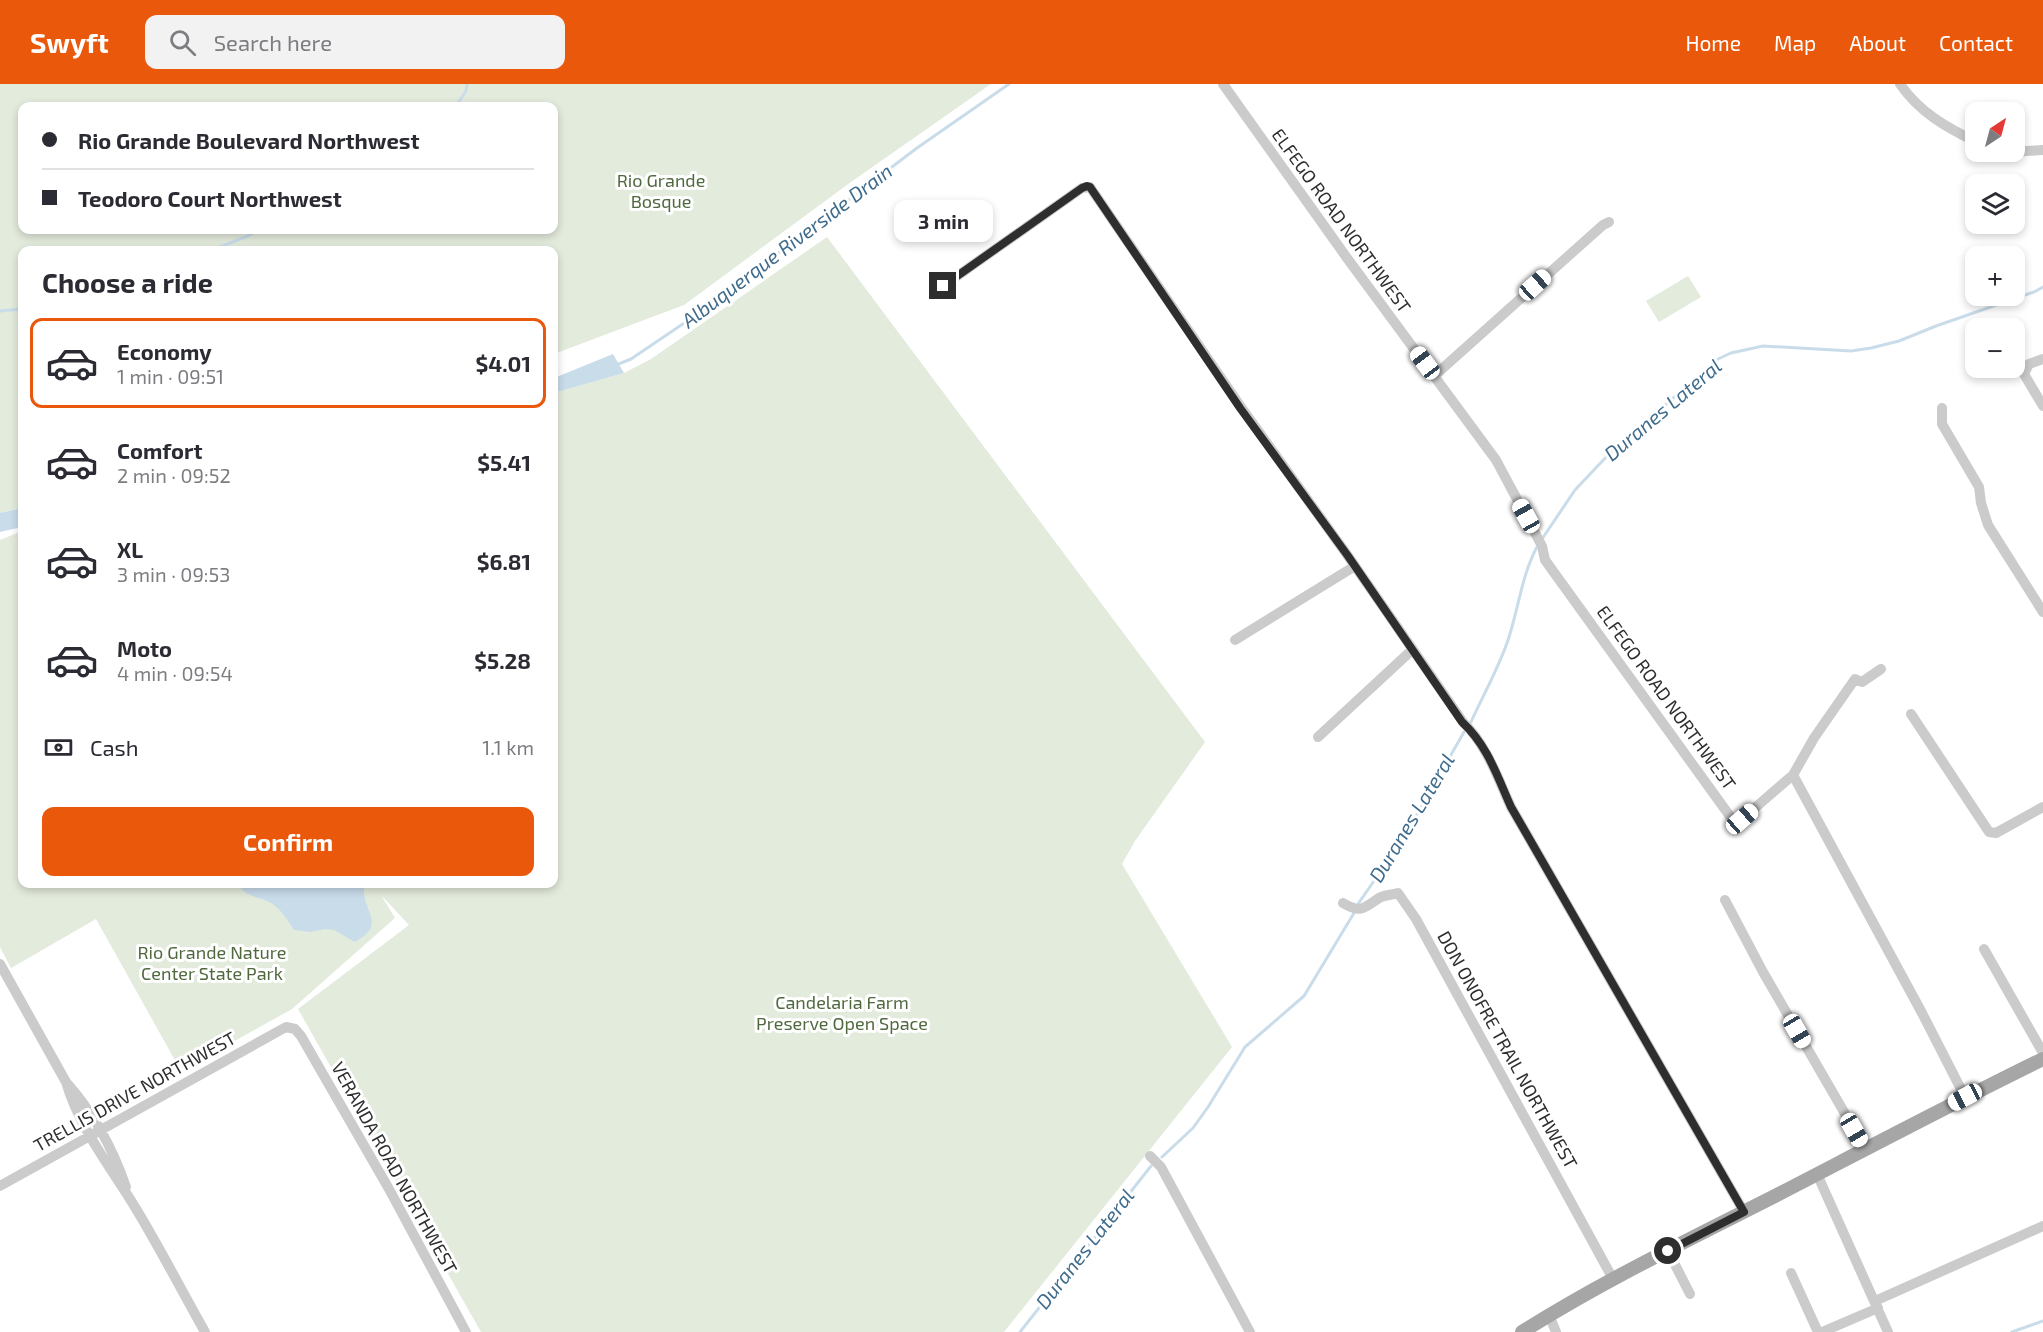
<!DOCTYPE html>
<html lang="en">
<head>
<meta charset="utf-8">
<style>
  :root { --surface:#fff; --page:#f2f2f3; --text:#2b2b33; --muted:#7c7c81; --line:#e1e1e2; --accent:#ea580c }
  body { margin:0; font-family:"Exo 2",sans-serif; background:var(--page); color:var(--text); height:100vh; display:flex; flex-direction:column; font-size:22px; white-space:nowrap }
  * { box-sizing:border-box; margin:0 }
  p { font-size:20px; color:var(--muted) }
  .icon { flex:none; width:33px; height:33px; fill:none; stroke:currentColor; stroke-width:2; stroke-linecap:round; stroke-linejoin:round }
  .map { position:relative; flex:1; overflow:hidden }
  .sheet { position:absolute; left:18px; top:162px; width:540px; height:642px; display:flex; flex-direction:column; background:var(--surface); border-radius:12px; box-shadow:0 3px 9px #0003 }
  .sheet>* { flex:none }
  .top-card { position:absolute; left:18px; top:18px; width:540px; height:132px; border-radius:12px; box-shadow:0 3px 9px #0003; display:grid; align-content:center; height:132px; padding:0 24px; background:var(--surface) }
  .needle { width:39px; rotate:36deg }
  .fabs { position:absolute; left:1965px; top:18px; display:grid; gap:12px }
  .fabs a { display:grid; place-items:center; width:60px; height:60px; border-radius:12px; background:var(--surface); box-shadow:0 3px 9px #0003; font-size:30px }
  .end { position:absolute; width:27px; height:27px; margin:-14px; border:8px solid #2e2e2e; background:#fff; box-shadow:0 0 0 3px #fff }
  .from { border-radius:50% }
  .bubble { position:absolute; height:42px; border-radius:12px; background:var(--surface); box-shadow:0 3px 9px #0003; font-size:20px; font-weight:700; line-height:42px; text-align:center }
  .car { position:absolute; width:18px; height:36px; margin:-18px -9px; border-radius:8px; box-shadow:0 0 4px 2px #0007; background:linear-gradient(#fff 24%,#345 0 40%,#fff 0 76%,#345 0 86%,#fff 0) }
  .top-card b { display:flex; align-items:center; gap:21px; height:57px; font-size:22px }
  .top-card b+b { border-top:2px solid var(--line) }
  .top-card i { width:15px; height:15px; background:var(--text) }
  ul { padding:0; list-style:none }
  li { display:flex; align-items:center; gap:18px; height:90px; margin:0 12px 9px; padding:0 12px; border:3px solid transparent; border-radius:12px }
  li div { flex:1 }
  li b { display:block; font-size:22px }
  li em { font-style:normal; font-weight:700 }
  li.current { border-color:var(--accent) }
  li>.icon { width:54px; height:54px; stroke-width:1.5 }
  h2 { padding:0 24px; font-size:27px; line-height:72px }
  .pay { display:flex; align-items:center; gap:15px; height:66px; padding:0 24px; font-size:22px }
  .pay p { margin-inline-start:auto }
  .cta { display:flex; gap:12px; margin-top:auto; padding:12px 24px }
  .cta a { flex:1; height:69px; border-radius:12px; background:var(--accent); color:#fff; font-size:24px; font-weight:700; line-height:69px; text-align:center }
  header { display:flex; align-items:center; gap:36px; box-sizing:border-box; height:84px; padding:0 30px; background:var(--accent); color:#fff }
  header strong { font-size:28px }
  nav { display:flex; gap:33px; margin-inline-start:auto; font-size:21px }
  .search { width:420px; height:54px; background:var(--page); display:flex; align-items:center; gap:15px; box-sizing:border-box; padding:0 21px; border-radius:12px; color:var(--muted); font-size:22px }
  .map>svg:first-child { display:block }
  .green { fill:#e3ebdc; fill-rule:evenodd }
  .water { fill:#c9dcea }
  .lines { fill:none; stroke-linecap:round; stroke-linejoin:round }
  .stream { stroke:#c9dcea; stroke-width:3 }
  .minor { stroke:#cbcbcb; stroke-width:10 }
  .major { stroke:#a6a6a6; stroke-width:14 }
  .route { stroke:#2e2e2e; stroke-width:8 }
  .labels { text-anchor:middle; stroke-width:6; stroke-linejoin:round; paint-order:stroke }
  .park-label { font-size:18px; fill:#4f683d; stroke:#fff }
  .street-label { font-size:18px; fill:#2e2e2e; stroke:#fff }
  .water-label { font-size:20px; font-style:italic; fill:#3f6b8d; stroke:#fff }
</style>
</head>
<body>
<header>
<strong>Swyft</strong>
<div class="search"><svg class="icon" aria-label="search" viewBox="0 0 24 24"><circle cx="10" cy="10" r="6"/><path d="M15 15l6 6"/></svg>Search here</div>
<nav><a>Home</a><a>Map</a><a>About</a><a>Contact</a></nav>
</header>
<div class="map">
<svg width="2043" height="1248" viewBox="0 0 2043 1248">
  <rect width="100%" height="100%" fill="#fff"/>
  <!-- green -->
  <path class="green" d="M0 0H991L851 98 684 221 554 270V166H22V424L0 429ZM22 22H554V146H22Z
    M827 153 1205 658 1135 757 1122 780 1232 963 1004 1248H481L298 925 409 841 381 811 395 834 292 925 181 987 96 835 11 884 0 863V456L22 447V800H554V309L624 289 651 275Z
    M1688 192 1701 213 1659 238 1646 217Z"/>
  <!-- water -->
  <path class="water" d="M613 270 624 289 554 309V294Z
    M22 424V443L0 448V429Z
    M238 800H370L364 803C362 828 388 840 355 858L334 846 325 845 310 848 294 846C288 837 281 825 271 819 259 812 244 813 238 800Z"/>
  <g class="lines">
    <!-- stream -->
    <path class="stream" d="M456 22 466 7 467 0
      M212 166 248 152 258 146
      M0 227 22 225
      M616 281 631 275 702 227 917 64 1009 0
      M1542 455 1575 406 1609 370 1718 275 1731 269 1763 262 1851 267 1871 264 1899 257 1936 242 2034 208 2043 203
      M1471 638C1483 611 1500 582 1509 553 1519 522 1522 490 1538 461
      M1358 820 1403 755 1464 648
      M1162 1073 1193 1044 1208 1023 1245 963 1304 912 1354 829
      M1020 1248 1151 1082
      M2012 1248 2043 1237"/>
    <!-- minor -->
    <path class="minor" d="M1223 0 1347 174 1496 376 1542 462 1545 476 1732 735H1742L1793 691 1922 929 1965 1013
      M1900 0C1919 28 1946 43 1976 58
      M2011 68 2043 66
      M943 202 1082 104 1090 103 1241 323 1348 472 1463 638C1487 662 1497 692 1511 723L1744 1128
      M2043 275 2029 280 2024 290 2043 322
      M1434 292 1603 141 1609 138
      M1942 324V340L1979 403 1981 419 1988 441 2043 528
      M1235 556 1355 482
      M1911 630 1989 748 1996 749 2043 723
      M1318 653 1412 566
      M1793 691 1814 654 1855 595 1862 598 1881 585
      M1725 816 1763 888 1866 1066
      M1343 819C1361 830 1364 824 1379 814 1384 811 1392 811 1398 809L1416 835 1613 1195
      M1984 865 2043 969
      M0 880 66 998C93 1028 113 1065 126 1103
      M66 998C79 1042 106 1077 130 1115 157 1158 180 1204 205 1248
      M1150 1072 1161 1083 1250 1248
      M1817 1090 1888 1248
      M0 1102 286 943 295 945 301 952 389 1105 466 1248
      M1668 1167 1690 1210
      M1791 1189 1818 1248
      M1875 1217 2043 1142
      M1549 1231 1556 1248
      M1822 1248 1878 1224"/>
    <!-- major -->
    <path class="major" d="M1522 1248C1603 1197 1690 1155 1775 1112 1864 1066 1953 1019 2043 975"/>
  </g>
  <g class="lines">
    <!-- route -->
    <path class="route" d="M943 202 1082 104 1087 102 1090 103 1240 324 1348 472 1462 638C1488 662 1497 692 1511 723L1744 1128 1668 1167"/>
  </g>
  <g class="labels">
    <!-- park labels -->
    <g class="park-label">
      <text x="661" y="103">Rio Grande<tspan x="661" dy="21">Bosque</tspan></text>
      <text x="212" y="875">Rio Grande Nature<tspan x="212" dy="21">Center State Park</tspan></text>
      <text x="842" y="925">Candelaria Farm<tspan x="842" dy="21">Preserve Open Space</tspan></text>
    </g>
    <!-- street labels -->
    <g class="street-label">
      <text transform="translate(1341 137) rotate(54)" y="6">ELFEGO ROAD NORTHWEST</text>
      <text transform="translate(1666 614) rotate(54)" y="6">ELFEGO ROAD NORTHWEST</text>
      <text transform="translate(1507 966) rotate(61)" y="6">DON ONOFRE TRAIL NORTHWEST</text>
      <text transform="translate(135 1008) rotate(-29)" y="6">TRELLIS DRIVE NORTHWEST</text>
      <text transform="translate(394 1084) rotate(61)" y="6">VERANDA ROAD NORTHWEST</text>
    </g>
    <!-- water labels -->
    <g class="water-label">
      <text transform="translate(787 162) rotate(-37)" y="7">Albuquerque Riverside Drain</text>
      <text transform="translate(1663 326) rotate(-40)" y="7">Duranes Lateral</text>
      <text transform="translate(1412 734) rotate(-59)" y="7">Duranes Lateral</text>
      <text transform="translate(1085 1165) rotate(-52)" y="7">Duranes Lateral</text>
    </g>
  </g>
</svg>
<div class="fabs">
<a><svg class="needle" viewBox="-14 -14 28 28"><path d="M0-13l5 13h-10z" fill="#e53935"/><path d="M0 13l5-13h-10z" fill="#7c7c81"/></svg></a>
<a><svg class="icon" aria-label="layers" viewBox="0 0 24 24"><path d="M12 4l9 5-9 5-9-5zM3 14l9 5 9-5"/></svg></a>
<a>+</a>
<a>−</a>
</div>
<i class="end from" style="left:1668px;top:1167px"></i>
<i class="end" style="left:943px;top:202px"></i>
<div class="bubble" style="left:894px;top:116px;width:99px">3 min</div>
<i class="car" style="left:1535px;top:201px;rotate:48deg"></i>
<i class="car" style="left:1425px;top:279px;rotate:323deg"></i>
<i class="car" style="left:1526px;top:432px;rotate:331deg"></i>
<i class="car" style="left:1742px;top:735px;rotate:49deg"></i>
<i class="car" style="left:1797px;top:947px;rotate:150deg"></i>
<i class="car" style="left:1965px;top:1013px;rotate:242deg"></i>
<i class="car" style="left:1854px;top:1046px;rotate:150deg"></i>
<div class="top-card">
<b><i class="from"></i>Rio Grande Boulevard Northwest</b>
<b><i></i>Teodoro Court Northwest</b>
</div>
<section class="sheet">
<h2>Choose a ride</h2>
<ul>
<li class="current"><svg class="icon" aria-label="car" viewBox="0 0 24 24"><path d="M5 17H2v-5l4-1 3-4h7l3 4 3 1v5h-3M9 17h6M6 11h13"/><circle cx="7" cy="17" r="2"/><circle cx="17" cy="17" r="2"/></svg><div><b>Economy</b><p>1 min · 09:51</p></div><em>$4.01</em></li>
<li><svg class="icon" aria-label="car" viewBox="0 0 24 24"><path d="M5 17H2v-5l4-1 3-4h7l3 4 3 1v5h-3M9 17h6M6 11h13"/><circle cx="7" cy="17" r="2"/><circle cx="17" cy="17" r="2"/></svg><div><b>Comfort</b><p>2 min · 09:52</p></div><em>$5.41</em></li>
<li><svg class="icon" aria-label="car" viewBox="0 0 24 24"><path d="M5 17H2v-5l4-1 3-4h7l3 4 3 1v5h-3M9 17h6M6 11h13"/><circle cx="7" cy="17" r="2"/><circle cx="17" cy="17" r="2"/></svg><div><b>XL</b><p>3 min · 09:53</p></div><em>$6.81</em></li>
<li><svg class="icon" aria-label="car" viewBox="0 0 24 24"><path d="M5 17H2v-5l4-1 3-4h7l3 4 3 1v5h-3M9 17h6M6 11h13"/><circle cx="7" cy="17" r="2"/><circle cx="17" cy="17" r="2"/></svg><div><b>Moto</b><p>4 min · 09:54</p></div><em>$5.28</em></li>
</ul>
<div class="pay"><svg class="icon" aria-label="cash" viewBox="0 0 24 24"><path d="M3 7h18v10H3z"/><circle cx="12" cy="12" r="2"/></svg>Cash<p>1.1 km</p></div>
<div class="cta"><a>Confirm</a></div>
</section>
</div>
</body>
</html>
